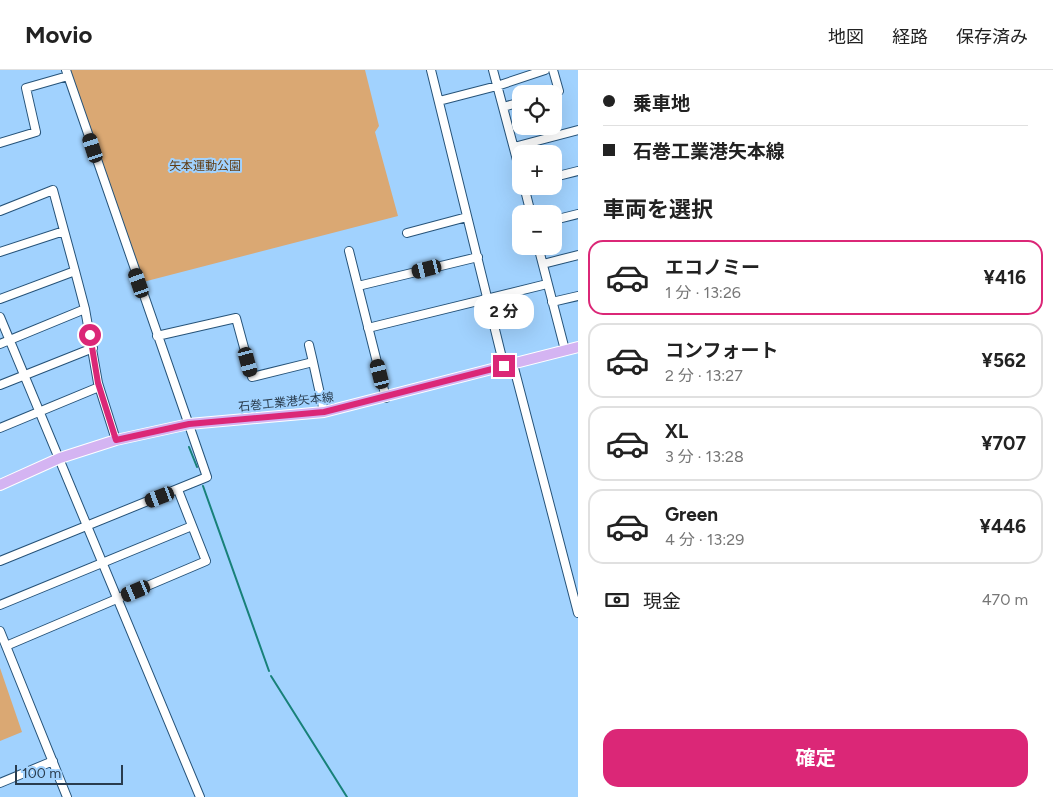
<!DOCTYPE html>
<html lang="ja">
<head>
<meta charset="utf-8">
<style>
  :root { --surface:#fff; --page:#f2f2f2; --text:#222; --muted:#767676; --line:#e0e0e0; --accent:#db2777 }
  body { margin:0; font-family:Figtree,"Noto Sans JP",sans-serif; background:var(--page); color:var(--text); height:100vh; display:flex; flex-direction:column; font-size:19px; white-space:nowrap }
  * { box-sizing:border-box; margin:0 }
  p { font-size:16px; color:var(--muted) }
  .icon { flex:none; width:28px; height:28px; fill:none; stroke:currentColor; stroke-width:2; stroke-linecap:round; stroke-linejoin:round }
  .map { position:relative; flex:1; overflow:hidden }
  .side { display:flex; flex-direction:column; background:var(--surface); width:475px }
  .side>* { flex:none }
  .guide { display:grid; align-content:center; height:110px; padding:0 25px; background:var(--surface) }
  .fabs { position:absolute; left:512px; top:15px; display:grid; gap:10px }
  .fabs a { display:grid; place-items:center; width:50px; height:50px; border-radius:10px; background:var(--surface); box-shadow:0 5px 20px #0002; font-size:25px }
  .scale { position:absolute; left:15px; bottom:12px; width:108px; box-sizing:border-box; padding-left:5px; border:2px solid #293c4e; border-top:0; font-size:14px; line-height:18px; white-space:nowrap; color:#293c4e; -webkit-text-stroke:4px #a1d2fe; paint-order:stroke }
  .end { position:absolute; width:22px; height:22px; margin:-11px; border:6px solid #db2777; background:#fff; box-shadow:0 0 0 2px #fff }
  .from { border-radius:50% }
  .bubble { position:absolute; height:35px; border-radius:15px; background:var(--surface); box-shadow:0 5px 20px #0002; font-size:16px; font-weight:700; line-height:35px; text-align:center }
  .car { position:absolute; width:15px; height:30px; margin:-15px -8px; border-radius:6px; box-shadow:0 0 4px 1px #0007; background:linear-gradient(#222 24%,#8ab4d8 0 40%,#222 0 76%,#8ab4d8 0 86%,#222 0) }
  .guide b { display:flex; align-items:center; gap:18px; height:48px; font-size:19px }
  .guide b+b { border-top:1px solid var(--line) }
  .guide i { width:12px; height:12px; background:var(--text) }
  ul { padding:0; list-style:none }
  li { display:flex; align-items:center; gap:15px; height:75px; margin:0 10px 8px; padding:0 15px; border:2px solid var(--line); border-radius:15px }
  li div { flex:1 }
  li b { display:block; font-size:19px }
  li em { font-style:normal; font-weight:700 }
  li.on { border-color:var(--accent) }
  li>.icon { width:45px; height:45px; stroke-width:1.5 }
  h2 { padding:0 25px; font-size:22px; line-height:60px }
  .pay { display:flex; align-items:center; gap:12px; height:55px; padding:0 25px; font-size:19px }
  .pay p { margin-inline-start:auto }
  .cta { display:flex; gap:10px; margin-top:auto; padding:10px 25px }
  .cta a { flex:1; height:58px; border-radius:15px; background:var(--accent); color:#fff; font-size:20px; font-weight:700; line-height:58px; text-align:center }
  header { display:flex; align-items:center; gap:30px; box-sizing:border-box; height:70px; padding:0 25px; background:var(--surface); border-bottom:1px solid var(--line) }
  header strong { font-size:24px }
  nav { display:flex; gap:28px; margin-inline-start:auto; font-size:18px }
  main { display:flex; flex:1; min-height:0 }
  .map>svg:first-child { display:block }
  .green { fill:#daa873 }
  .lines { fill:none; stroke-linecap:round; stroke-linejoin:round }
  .stream { stroke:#188179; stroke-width:2 }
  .minor-casing { stroke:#265379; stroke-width:10 }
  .major-casing { stroke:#fff; stroke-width:12 }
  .minor { stroke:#fff; stroke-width:8 }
  .major { stroke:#d4b4f2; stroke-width:10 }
  .route { stroke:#db2777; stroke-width:6 }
  .labels { text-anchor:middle; stroke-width:4; stroke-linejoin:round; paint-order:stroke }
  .park-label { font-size:12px; fill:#603e16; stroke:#a1d2fe }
  .street-label { font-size:12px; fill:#293c4e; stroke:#a1d2fe }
</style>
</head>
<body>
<header>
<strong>Movio</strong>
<nav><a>地図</a><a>経路</a><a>保存済み</a></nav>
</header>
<main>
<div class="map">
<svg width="578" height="727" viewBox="0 0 578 727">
  <rect width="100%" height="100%" fill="#a1d2fe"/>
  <!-- green -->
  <path class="green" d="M69 0H365L379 56 375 62 398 146 143 212Z
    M0 598 22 662 0 671Z"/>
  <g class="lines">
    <!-- stream -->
    <path class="stream" d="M189 377 197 397
      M203 416 269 601
      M271 606 347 727"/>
    <defs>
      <path id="minor" d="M431 0 504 296
        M493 0 521 105
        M550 24 559 21 553 0
        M439 31 497 16 545 0
        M503 37 521 32
        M0 73 36 62 26 18 68 6
        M514 77 578 60
        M554 107 578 101
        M524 116 531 144
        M0 141 53 120 75 201
        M554 150 578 144
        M407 163 467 147
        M538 176 565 280
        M349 181 386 328
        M0 182 64 161
        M543 194 578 185
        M358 216 478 187
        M0 229 75 201 85 239
        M552 232 578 226
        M0 247 200 727
        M368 258 547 214
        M157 266 236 248 252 307 313 292 324 342
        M0 274 85 239 98 313 116 370
        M309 275 313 292
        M513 294 578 543
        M0 315 93 278
        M0 358 99 317
        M0 491 207 407 66 0
        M0 535 192 456
        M0 561 67 727
        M6 576 206 491 178 420
        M0 713 53 691"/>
      <path id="major" d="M0 415 60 388 116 370 189 354 324 342 578 277"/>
    </defs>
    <!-- minor casing -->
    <use href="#minor" class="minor-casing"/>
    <!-- major casing -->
    <use href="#major" class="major-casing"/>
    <!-- minor -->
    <use href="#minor" class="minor"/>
    <!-- major -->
    <use href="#major" class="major"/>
  </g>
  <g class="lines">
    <!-- route -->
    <path class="route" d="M90 265 98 313 116 370 189 354 324 342 504 296"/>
  </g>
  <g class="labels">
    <!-- park labels -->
    <g class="park-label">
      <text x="205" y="100">矢本運動公園</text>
    </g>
    <!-- street labels -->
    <g class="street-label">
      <text transform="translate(286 332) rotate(-6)" y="4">石巻工業港矢本線</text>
    </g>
  </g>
</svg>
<div class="fabs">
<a><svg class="icon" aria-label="locate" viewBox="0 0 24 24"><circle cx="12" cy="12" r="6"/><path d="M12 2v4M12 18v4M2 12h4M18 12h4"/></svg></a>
<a>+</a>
<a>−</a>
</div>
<div class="scale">100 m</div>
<i class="end from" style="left:90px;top:265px"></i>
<i class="end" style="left:504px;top:296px"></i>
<div class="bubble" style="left:474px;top:224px;width:60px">2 分</div>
<i class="car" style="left:93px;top:78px;rotate:342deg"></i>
<i class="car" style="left:427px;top:199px;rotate:256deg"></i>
<i class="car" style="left:139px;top:213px;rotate:341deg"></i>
<i class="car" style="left:248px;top:292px;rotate:165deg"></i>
<i class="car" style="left:380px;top:304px;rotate:346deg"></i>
<i class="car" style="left:160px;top:427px;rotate:249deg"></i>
<i class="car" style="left:136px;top:521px;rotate:247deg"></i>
</div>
<section class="side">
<div class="guide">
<b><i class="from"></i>乗車地</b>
<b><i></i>石巻工業港矢本線</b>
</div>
<h2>車両を選択</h2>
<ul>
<li class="on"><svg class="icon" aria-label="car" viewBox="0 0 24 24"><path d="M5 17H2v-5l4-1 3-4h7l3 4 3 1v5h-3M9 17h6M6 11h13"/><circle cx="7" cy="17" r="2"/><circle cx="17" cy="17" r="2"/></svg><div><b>エコノミー</b><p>1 分 · 13:26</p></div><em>¥416</em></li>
<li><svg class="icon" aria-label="car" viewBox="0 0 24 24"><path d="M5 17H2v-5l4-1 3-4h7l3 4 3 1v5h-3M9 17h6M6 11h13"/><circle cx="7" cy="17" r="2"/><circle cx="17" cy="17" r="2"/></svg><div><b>コンフォート</b><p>2 分 · 13:27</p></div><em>¥562</em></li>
<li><svg class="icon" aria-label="car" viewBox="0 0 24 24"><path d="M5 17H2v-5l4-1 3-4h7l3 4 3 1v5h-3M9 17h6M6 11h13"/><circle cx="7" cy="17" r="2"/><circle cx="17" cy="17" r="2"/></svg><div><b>XL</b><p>3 分 · 13:28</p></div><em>¥707</em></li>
<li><svg class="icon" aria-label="car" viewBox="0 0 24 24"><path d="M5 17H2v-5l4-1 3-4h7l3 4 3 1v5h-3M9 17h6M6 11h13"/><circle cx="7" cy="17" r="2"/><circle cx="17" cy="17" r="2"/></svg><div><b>Green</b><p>4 分 · 13:29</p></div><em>¥446</em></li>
</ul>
<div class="pay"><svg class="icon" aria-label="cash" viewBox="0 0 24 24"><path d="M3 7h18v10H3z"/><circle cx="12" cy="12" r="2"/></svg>現金<p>470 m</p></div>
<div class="cta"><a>確定</a></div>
</section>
</main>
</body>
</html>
